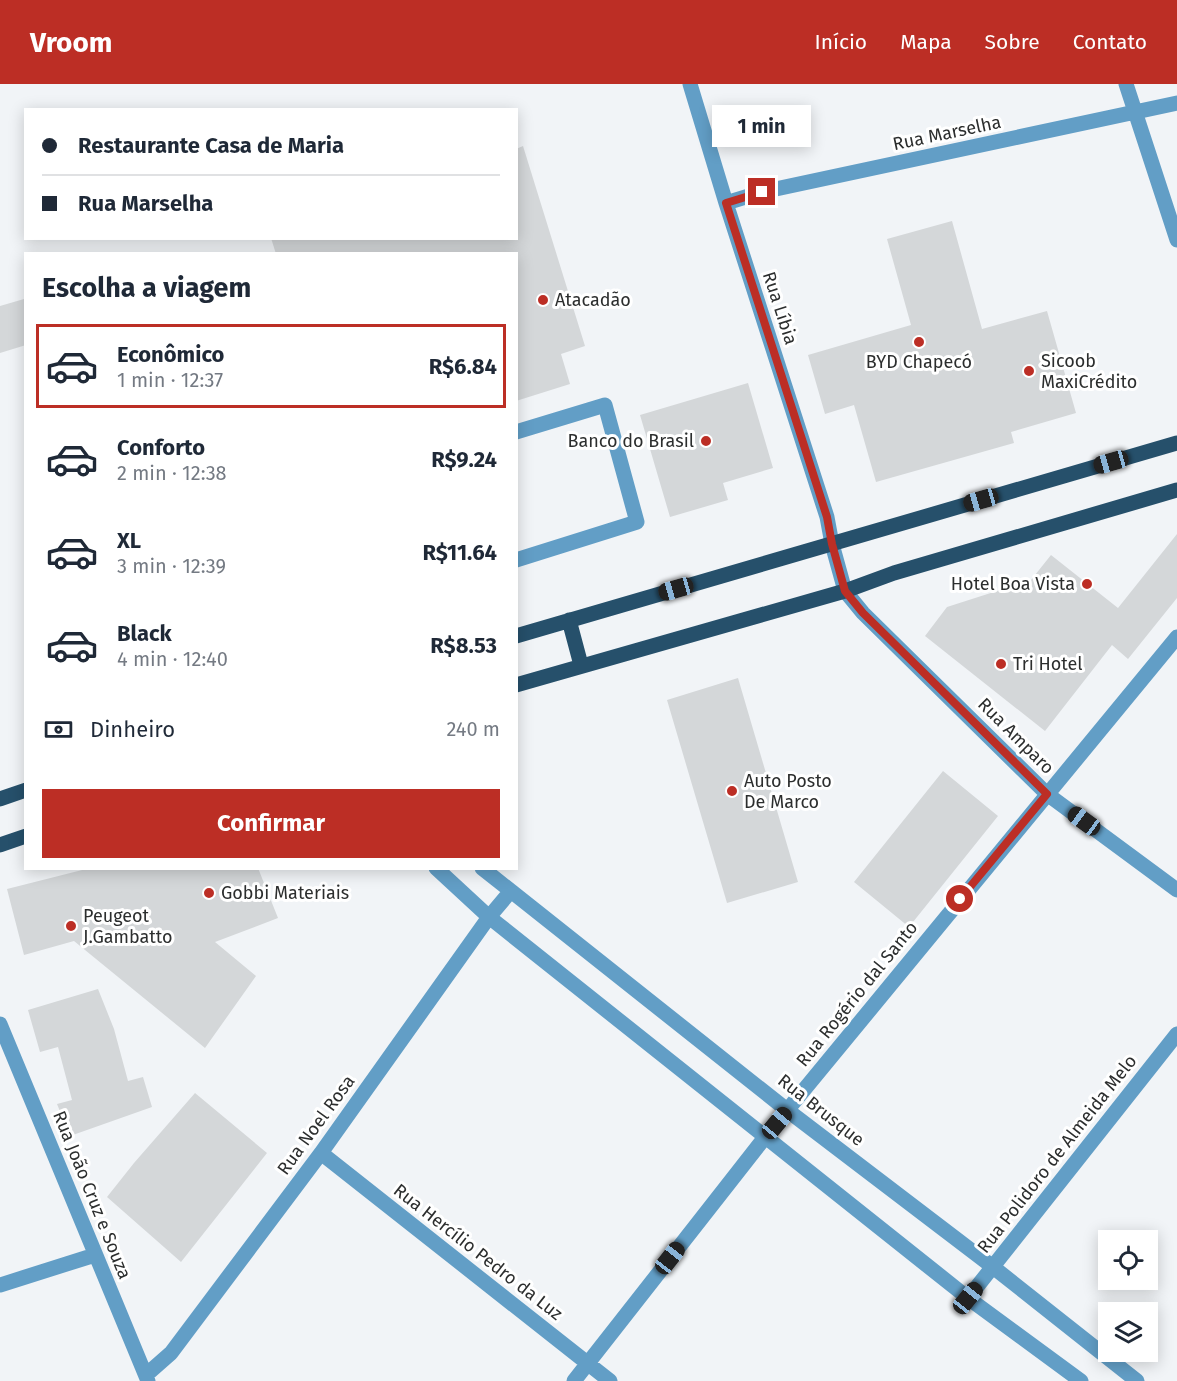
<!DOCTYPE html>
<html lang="pt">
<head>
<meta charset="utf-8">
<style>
  :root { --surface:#fff; --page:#f6f6f7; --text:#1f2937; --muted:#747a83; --line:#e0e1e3; --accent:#bc2e25 }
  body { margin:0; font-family:"Fira Sans",sans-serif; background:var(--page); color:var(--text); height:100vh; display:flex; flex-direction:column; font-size:22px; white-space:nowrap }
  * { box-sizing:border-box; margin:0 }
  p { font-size:20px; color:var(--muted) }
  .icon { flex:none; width:33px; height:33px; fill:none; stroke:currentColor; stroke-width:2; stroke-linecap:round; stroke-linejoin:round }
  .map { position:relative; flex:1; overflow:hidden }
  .sheet { position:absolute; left:24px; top:168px; width:494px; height:618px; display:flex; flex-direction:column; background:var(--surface); border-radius:0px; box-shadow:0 3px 15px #0003 }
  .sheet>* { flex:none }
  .hud { position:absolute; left:24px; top:24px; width:494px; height:132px; border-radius:0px; box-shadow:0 3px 15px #0003; display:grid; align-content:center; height:132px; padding:0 18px; background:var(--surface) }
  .tools { position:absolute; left:1098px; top:1146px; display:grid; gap:12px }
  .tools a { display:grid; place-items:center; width:60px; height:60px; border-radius:0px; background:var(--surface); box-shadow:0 3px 15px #0003; font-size:30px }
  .end { position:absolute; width:27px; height:27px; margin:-14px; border:8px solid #bc2e25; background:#fff; box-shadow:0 0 0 3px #fff }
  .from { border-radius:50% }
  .bubble { position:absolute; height:42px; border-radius:0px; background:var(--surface); box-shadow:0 3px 15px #0003; font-size:20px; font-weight:700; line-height:42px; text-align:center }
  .car { position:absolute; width:18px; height:36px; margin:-18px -9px; border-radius:8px; box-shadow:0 0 4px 2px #0007; background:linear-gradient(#222 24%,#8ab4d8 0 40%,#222 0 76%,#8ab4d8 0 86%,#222 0) }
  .hud b { display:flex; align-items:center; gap:21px; height:57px; font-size:22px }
  .hud b+b { border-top:2px solid var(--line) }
  .hud i { width:15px; height:15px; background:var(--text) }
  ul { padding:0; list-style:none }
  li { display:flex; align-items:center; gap:18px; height:84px; margin:0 12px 9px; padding:0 6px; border:3px solid transparent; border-radius:0px }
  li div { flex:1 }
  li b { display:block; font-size:22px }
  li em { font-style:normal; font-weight:700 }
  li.active { border-color:var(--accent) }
  li>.icon { width:54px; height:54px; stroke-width:1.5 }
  h2 { padding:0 18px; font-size:27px; line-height:72px }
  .pay { display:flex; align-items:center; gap:15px; height:66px; padding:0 18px; font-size:22px }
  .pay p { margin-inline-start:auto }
  .cta { display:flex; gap:12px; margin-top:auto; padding:12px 18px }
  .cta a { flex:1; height:69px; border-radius:0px; background:var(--accent); color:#fff; font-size:24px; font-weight:700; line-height:69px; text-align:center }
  header { display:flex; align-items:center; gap:36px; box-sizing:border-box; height:84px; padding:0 30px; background:var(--accent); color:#fff }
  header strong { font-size:28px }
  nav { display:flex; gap:33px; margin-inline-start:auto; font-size:21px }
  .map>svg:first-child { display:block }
  .building { fill:#d4d7d9 }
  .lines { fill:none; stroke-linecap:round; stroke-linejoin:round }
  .minor { stroke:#629ec6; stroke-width:15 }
  .major { stroke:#26506b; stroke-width:15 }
  .route { stroke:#bc2e25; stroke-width:8 }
  .poi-dot { fill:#bc2e25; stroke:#fff; stroke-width:2 }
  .labels { text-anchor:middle; stroke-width:6; stroke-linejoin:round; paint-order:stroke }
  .street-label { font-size:18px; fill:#2c2e2e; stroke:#fff }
  .poi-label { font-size:18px; fill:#2c2e2e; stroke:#fff; text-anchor:start }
</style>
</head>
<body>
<header>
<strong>Vroom</strong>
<nav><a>Início</a><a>Mapa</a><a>Sobre</a><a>Contato</a></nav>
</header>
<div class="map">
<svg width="1177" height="1297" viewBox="0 0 1177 1297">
  <rect width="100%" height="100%" fill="#f1f4f7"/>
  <!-- building -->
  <path class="building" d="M523 62 585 262 561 270 570 300 516 317V170H276L271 154H516V65Z
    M952 137 982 245 1047 227 1076 329 1011 348 1014 359 876 398 854 321 825 330 808 271 911 241 887 155Z
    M24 215 26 261 0 269V222Z
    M748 299 773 384 723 399 728 416 670 433 640 331Z
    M1177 450V514L1128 575 1112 561 1045 647 925 552 947 523 1031 496 1051 471 1118 524Z
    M738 594 798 798 727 819 667 616Z
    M943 687 998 732 909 843 854 798Z
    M90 784H258L278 834 215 858 256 892 205 964 74 857 24 871 7 805Z
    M98 905 114 945 128 997 143 993 152 1023 70 1052 57 1020 72 1016 58 963 40 968 28 926Z
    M195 1009 267 1069 181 1178 107 1113 134 1079Z"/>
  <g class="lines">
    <!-- minor -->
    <path class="minor" d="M690 0 726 119 827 433 832 460 845 507 863 529 1047 710 1177 806
      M1126 0 1177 156
      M726 119 762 108 1177 19
      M516 348 605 321 637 438 516 476
      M436 784 489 833 968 1214 1081 1297
      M482 784 787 1026 993 1183 1137 1297
      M0 940 148 1297
      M321 1069 610 1297
      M0 1201 95 1171
      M968 1214 1177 950
      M146 1291 171 1269 321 1069 489 833 510 808
      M574 1297 766 1052 1177 553"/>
    <!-- major -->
    <path class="major" d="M569 536 581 581
      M516 552 1177 359
      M516 601 845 507 894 489 1177 406
      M0 715 26 706
      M0 761 26 752"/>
  </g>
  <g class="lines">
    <!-- route -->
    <path class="route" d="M762 108 726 119 827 433 832 460 845 507 863 529 1047 710 960 815"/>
  </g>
  <!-- markers -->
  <g class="poi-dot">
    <circle cx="543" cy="216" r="6"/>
    <circle cx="919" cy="258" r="6"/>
    <circle cx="1029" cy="287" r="6"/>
    <circle cx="706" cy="357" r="6"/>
    <circle cx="1087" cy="500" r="6"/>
    <circle cx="1001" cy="580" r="6"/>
    <circle cx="732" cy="707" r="6"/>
    <circle cx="209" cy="809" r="6"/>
    <circle cx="71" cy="842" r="6"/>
  </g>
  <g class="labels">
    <!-- street labels -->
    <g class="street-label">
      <text transform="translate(947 49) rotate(-12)" y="6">Rua Marselha</text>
      <text transform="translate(780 224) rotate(72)" y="6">Rua Líbia</text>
      <text transform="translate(1016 652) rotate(45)" y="6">Rua Amparo</text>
      <text transform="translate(857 910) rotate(-51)" y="6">Rua Rogério dal Santo</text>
      <text transform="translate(821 1026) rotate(38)" y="6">Rua Brusque</text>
      <text transform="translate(316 1041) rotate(-54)" y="6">Rua Noel Rosa</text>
      <text transform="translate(1057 1070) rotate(-52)" y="6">Rua Polidoro de Almeida Melo</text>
      <text transform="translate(92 1111) rotate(68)" y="6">Rua João Cruz e Souza</text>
      <text transform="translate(478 1168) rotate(38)" y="6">Rua Hercílio Pedro da Luz</text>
    </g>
    <!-- poi labels -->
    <g class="poi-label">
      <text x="555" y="222">Atacadão</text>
      <text x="1041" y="283">Sicoob<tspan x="1041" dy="21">MaxiCrédito</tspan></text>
      <text x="919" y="284" text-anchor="middle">BYD Chapecó</text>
      <text x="694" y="363" text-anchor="end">Banco do Brasil</text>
      <text x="1075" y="506" text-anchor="end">Hotel Boa Vista</text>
      <text x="1013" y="586">Tri Hotel</text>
      <text x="744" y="703">Auto Posto<tspan x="744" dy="21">De Marco</tspan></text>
      <text x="221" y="815">Gobbi Materiais</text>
      <text x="83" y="838">Peugeot<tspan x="83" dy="21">J.Gambatto</tspan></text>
    </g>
  </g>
</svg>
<div class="tools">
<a><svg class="icon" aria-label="locate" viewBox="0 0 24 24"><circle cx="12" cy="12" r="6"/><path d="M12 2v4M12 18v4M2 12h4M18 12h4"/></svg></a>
<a><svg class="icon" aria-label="layers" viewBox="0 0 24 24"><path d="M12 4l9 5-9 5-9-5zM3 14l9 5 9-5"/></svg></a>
</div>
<i class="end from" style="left:960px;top:815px"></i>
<i class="end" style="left:762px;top:108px"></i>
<div class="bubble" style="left:712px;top:21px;width:99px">1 min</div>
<i class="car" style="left:1111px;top:378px;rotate:254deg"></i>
<i class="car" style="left:981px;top:416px;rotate:254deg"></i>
<i class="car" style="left:676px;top:505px;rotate:254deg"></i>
<i class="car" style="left:1084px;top:737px;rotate:306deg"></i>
<i class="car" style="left:777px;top:1039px;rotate:40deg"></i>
<i class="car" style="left:670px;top:1174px;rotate:38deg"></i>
<i class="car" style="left:968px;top:1214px;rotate:39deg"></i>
<div class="hud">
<b><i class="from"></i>Restaurante Casa de Maria</b>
<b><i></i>Rua Marselha</b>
</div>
<section class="sheet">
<h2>Escolha a viagem</h2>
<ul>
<li class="active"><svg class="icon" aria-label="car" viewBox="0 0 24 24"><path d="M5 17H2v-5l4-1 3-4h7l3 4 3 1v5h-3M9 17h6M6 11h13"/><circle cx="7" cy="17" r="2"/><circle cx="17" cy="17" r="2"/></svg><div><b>Econômico</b><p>1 min · 12:37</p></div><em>R$6.84</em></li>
<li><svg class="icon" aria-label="car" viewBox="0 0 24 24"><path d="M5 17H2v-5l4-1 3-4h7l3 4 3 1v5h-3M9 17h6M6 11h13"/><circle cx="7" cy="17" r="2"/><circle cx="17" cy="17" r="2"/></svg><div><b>Conforto</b><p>2 min · 12:38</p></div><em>R$9.24</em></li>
<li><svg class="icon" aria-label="car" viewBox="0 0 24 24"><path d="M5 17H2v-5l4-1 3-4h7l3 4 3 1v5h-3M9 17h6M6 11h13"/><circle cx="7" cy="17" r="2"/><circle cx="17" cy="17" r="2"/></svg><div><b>XL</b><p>3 min · 12:39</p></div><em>R$11.64</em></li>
<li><svg class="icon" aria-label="car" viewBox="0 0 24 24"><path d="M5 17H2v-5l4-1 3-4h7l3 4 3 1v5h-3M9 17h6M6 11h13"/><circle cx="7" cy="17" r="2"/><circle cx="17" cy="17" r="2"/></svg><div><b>Black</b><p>4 min · 12:40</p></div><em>R$8.53</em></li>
</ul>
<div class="pay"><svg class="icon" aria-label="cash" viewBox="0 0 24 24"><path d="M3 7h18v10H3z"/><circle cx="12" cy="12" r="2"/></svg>Dinheiro<p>240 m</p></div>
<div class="cta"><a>Confirmar</a></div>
</section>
</div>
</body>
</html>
